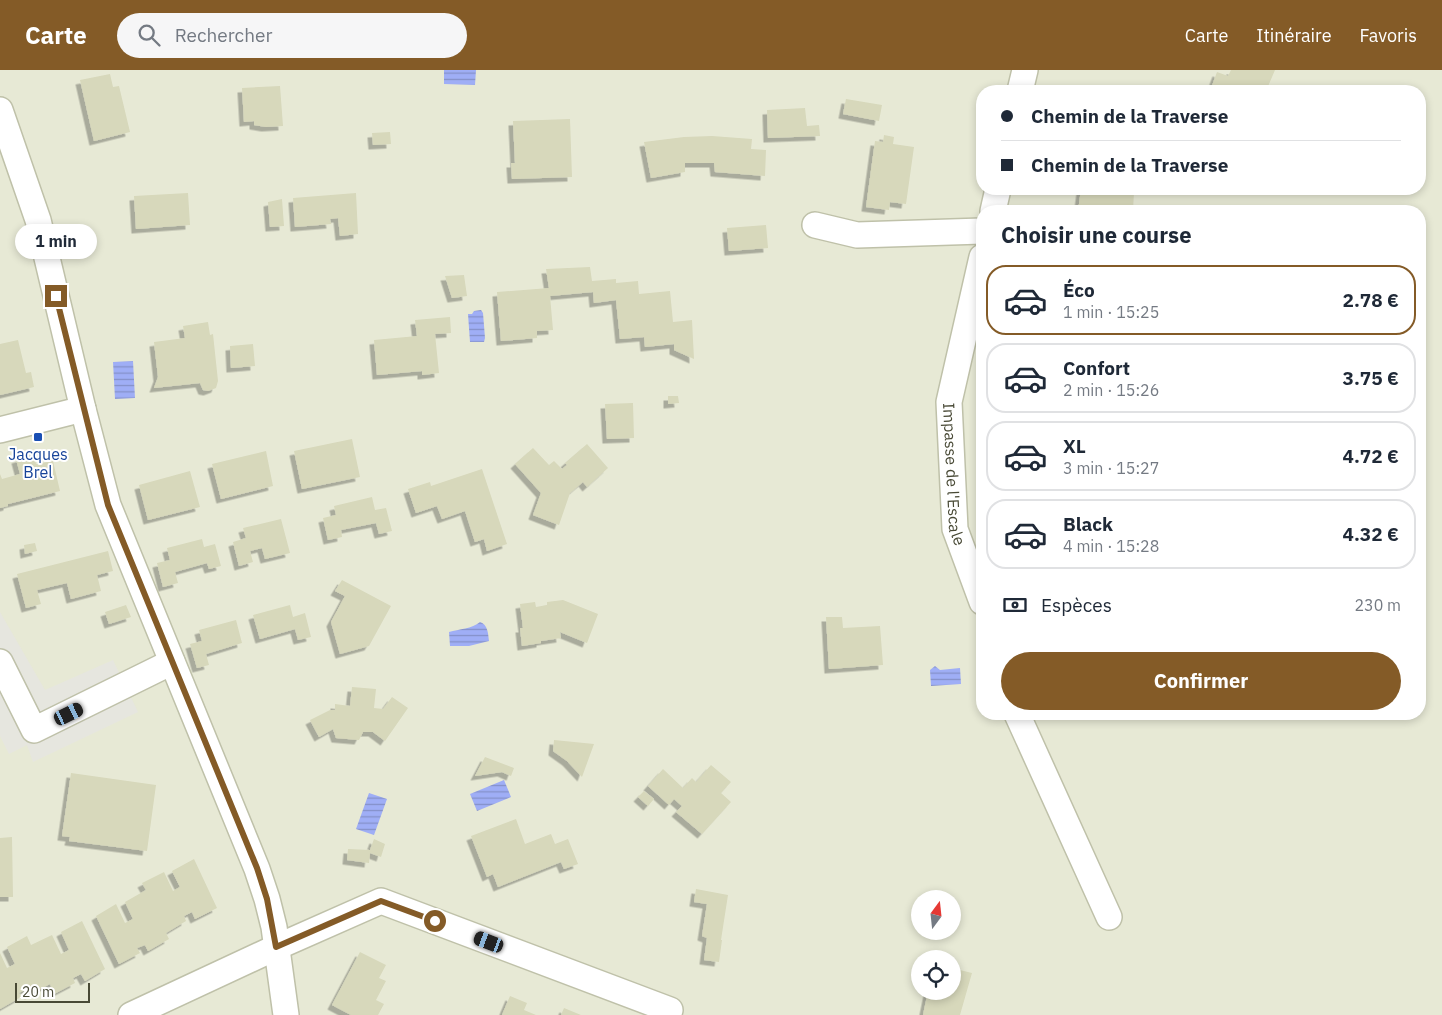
<!DOCTYPE html>
<html lang="fr">
<head>
<meta charset="utf-8">
<style>
  :root { --surface:#fff; --page:#f6f6f7; --text:#1f2937; --muted:#747a83; --line:#e0e1e3; --accent:#845b27 }
  body { margin:0; font-family:"IBM Plex Sans",sans-serif; background:var(--page); color:var(--text); height:100vh; display:flex; flex-direction:column; font-size:19px; white-space:nowrap }
  * { box-sizing:border-box; margin:0 }
  p { font-size:16px; color:var(--muted) }
  .icon { flex:none; width:28px; height:28px; fill:none; stroke:currentColor; stroke-width:2; stroke-linecap:round; stroke-linejoin:round }
  .map { position:relative; flex:1; overflow:hidden }
  .panel { position:absolute; left:976px; top:135px; width:450px; height:515px; display:flex; flex-direction:column; background:var(--surface); border-radius:20px; box-shadow:0 2px 8px #0003 }
  .panel>* { flex:none }
  .top-card { position:absolute; left:976px; top:15px; width:450px; height:110px; border-radius:20px; box-shadow:0 2px 8px #0003; display:grid; align-content:center; height:110px; padding:0 25px; background:var(--surface) }
  .needle { width:32px; rotate:15deg }
  .controls { position:absolute; left:911px; top:820px; display:grid; gap:10px }
  .controls a { display:grid; place-items:center; width:50px; height:50px; border-radius:50%; background:var(--surface); box-shadow:0 2px 8px #0003; font-size:25px }
  .scale { position:absolute; left:15px; bottom:12px; width:75px; box-sizing:border-box; padding-left:5px; border:2px solid #484935; border-top:0; font-size:14px; line-height:18px; white-space:nowrap; color:#484935; -webkit-text-stroke:4px #fff; paint-order:stroke }
  .end { position:absolute; width:22px; height:22px; margin:-11px; border:6px solid #845b27; background:#fff; box-shadow:0 0 0 2px #fff }
  .from { border-radius:50% }
  .bubble { position:absolute; height:35px; border-radius:18px; background:var(--surface); box-shadow:0 2px 8px #0003; font-size:16px; font-weight:700; line-height:35px; text-align:center }
  .car { position:absolute; width:15px; height:30px; margin:-15px -8px; border-radius:6px; box-shadow:0 0 4px 1px #0007; background:linear-gradient(#222 24%,#8ab4d8 0 40%,#222 0 76%,#8ab4d8 0 86%,#222 0) }
  .top-card b { display:flex; align-items:center; gap:18px; height:48px; font-size:19px }
  .top-card b+b { border-top:1px solid var(--line) }
  .top-card i { width:12px; height:12px; background:var(--text) }
  ul { padding:0; list-style:none }
  li { display:flex; align-items:center; gap:15px; height:70px; margin:0 10px 8px; padding:0 15px; border:2px solid var(--line); border-radius:20px }
  li div { flex:1 }
  li b { display:block; font-size:19px }
  li em { font-style:normal; font-weight:700 }
  li.selected { border-color:var(--accent) }
  li>.icon { width:45px; height:45px; stroke-width:1.5 }
  h2 { padding:0 25px; font-size:22px; line-height:60px }
  .pay { display:flex; align-items:center; gap:12px; height:55px; padding:0 25px; font-size:19px }
  .pay p { margin-inline-start:auto }
  .primary-button { display:flex; gap:10px; margin-top:auto; padding:10px 25px }
  .primary-button a { flex:1; height:58px; border-radius:30px; background:var(--accent); color:#fff; font-size:20px; font-weight:700; line-height:58px; text-align:center }
  header { display:flex; align-items:center; gap:30px; box-sizing:border-box; height:70px; padding:0 25px; background:var(--accent); color:#fff }
  header strong { font-size:24px }
  nav { display:flex; gap:28px; margin-inline-start:auto; font-size:18px }
  .search { width:350px; height:45px; background:var(--page); display:flex; align-items:center; gap:12px; box-sizing:border-box; padding:0 18px; border-radius:28px; color:var(--muted); font-size:19px }
  .map>svg:first-child { display:block }
  .residential { fill:#e7e9d5; fill-rule:evenodd }
  .parking { fill:#e6e6df }
  .water { fill:url(#water-rules) }
  .building { fill:#d7d8bb; filter:url(#shadow) }
  .lines { fill:none; stroke-linecap:round; stroke-linejoin:round }
  .minor-casing { stroke:#bfc1a9; stroke-width:28 }
  .minor { stroke:#fff; stroke-width:25 }
  .route { stroke:#845b27; stroke-width:6 }
  .transit-dot { fill:#1a4fb4; stroke:#fff; stroke-width:2 }
  .labels { text-anchor:middle; stroke-width:4; stroke-linejoin:round; paint-order:stroke }
  .transit-label { font-size:16px; fill:#164399; stroke:#fff }
  .street-label { font-size:16px; fill:#484935; stroke:#fff }
</style>
</head>
<body>
<header>
<strong>Carte</strong>
<div class="search"><svg class="icon" aria-label="search" viewBox="0 0 24 24"><circle cx="10" cy="10" r="6"/><path d="M15 15l6 6"/></svg>Rechercher</div>
<nav><a>Carte</a><a>Itinéraire</a><a>Favoris</a></nav>
</header>
<div class="map">
<svg width="1442" height="945" viewBox="0 0 1442 945">
  <defs>
    <pattern id="water-rules" width="6" height="5" patternUnits="userSpaceOnUse" patternTransform="scale(1.25)"><rect width="6" height="5" fill="#9faef6"/><path d="M0 2.5h6" fill="none" stroke="#8490c8"/></pattern>
    <filter id="shadow"><feDropShadow dx="-4.5" dy="4.5" stdDeviation="0" flood-color="#0004"/></filter>
  </defs>
  <rect width="100%" height="100%" fill="#f3f5e7"/>
  <!-- residential -->
  <path class="residential" d="M0 0H1442V945H0ZM982 21H1420V119H982ZM982 141H1420V644H982ZM920 829H952V861H920ZM920 889H952V921H920Z"/>
  <!-- parking -->
  <path class="parking" d="M0 542 45 620 113 590 138 642 33 692 27 675 9 684 0 666Z"/>
  <!-- water -->
  <path class="water" d="M444 0H476L475 15 444 14Z
    M481 240 483 243 485 268 484 272H470L468 244H472L474 241Z
    M133 291 135 328 115 329 113 292Z
    M480 552C488 555 488 563 489 571L469 576H450L449 562C459 559 472 559 480 552Z
    M935 596 940 600 960 598 961 614 931 616 930 600Z
    M504 710 511 727 477 741 470 724Z
    M369 723 387 729 374 765 356 759Z"/>
  <!-- building -->
  <path class="building" d="M1231 0H1275L1266 21H1210L1217 2 1228 6Z
    M110 4 113 17 119 16 130 62 94 71 80 10Z
    M280 16 283 56 266 57 254 55V51L244 52 242 18Z
    M846 29 882 35 879 51 843 44Z
    M805 38 807 56 819 55 820 66 768 68 767 40Z
    M570 49 572 107 512 109 511 93H515L513 51Z
    M390 62 391 74 373 75 372 63Z
    M884 65 894 67 893 74 914 77 906 134 890 132 889 140 866 137 875 71 883 72Z
    M712 66 752 69 751 79 766 80 765 106 715 102 714 93H685V102L651 108 644 72 684 67Z
    M1081 119 1134 122 1133 141H1078Z
    M188 123 190 155 136 159 134 126Z
    M356 123 358 164 340 166 338 148 330 149 331 154 295 157 293 128Z
    M282 129 284 156 270 157 268 132Z
    M766 155 768 178 729 181 727 158Z
    M590 197 592 211 616 209V213L638 211 639 224 670 221 673 252 692 250 694 289 674 280V274L645 277 644 267 620 269 616 230 594 233 593 222 550 226 553 260 537 261V268L501 271 497 222 549 218 546 199Z
    M464 205 467 226 452 228 445 206Z
    M450 247 451 263 435 264 439 303 422 305V301L377 305 374 270 417 266 415 250Z
    M208 252 210 265 213 264 218 311 216 318 208 321 203 320 200 313 154 318 158 307 154 272 185 268 183 256Z
    M18 270 26 303 31 302 34 317 0 325V274Z
    M253 274 255 296 231 298 230 276Z
    M668 326H678L679 333 668 334Z
    M633 333 634 368 607 369 605 334Z
    M352 369 360 407 302 419 294 381Z
    M587 374 608 398 587 417 583 412 570 423 559 455 533 445 541 423 515 394 533 378 549 395 554 391 562 399 567 395 565 393Z
    M266 381 273 416 221 429 212 394Z
    M34 384 36 394 53 391 60 421 8 434V436L0 438V404L2 409 20 404 16 389Z
    M482 399 507 474 487 481 484 469 475 472 465 441 442 449 437 436 416 443 408 419 430 412 431 416Z
    M190 401 200 437 148 450 139 415Z
    M372 427 375 440 386 438 392 461 379 464 376 453 341 460 342 467 328 470 323 448 336 445 334 436Z
    M281 449 290 483 265 489 262 478 250 481 253 492 239 496 233 472 246 468 243 458Z
    M202 469 204 477 215 474 221 496 209 499 207 493 175 502 178 513 163 517 157 493 170 490 167 478Z
    M35 473 37 481 25 484 24 475Z
    M108 481 113 501 97 505 101 521 71 529 67 513 37 520 41 534 26 538 17 504Z
    M342 510 391 536 369 576 340 584 331 552 345 526 335 521Z
    M563 530 598 544 587 573 560 562 561 568 541 571V573L522 576 520 558H523L520 534 535 532 536 537 547 535V532Z
    M126 535 131 547 109 554 105 542Z
    M290 535 293 547 305 543 311 567 298 570 295 559 260 569 253 545Z
    M826 547H842L843 558 880 556 883 595 829 599Z
    M236 550 242 573 206 584 209 595 197 598 190 574 202 571 199 560Z
    M352 617 376 619 374 638 383 639 392 627 408 638 385 671 373 662H363L359 670 336 668 333 659 319 667 310 650 330 640H335V634L350 636Z
    M554 670 594 674 582 707 567 691 553 681Z
    M485 687 514 698 511 706 502 702 475 706Z
    M711 695 731 712 721 723 731 732 702 764 676 742 682 736 674 729 669 735 648 716 663 699 683 718 692 708 696 712Z
    M71 703 156 715 147 781 69 771 70 767 62 766Z
    M644 721 654 729 648 736 638 727Z
    M516 749 525 774 551 764 555 774 568 769 578 794 564 799 561 792 498 817 493 804 487 807 471 766Z
    M12 767 13 827H0V768Z
    M374 769 385 774 381 787 370 783 369 793 347 790 348 779 370 780Z
    M194 789 217 838 195 849 192 842 184 846 186 851 166 863 169 869 148 881 145 875 137 878 140 883 119 894 96 846 116 834 125 853 133 849 125 832 146 820 142 813 164 802 173 821 180 817 172 801Z
    M696 819 728 825 721 870H722L719 892 704 890 707 868 702 866 707 834 694 832Z
    M82 851 105 899 85 911 81 904 73 908 75 913 54 924 50 914 29 925 26 919 19 923 21 927 0 939V883L7 898 15 894 7 877 27 866 31 875 52 865 61 884 69 880 61 862Z
    M360 882 386 895 379 908 386 911 376 930 384 934 378 945H351L332 935Z
    M952 898 972 903 960 945H923L928 921H952Z
    M510 926 527 933 524 940 536 945H502Z
    M564 938 581 945H561Z"/>
  <g class="lines">
    <defs>
      <g id="minor">
        <path d="M1020 21 1025 0"/>
        <path d="M0 40 38 150 83 339 108 435 257 799 267 829 274 857 286 945"/>
        <path d="M993 141 998 119"/>
        <path d="M815 155 857 165 982 161"/>
        <path id="s1" d="M982 187 949 332 955 459 982 532"/>
        <path d="M0 360 83 339"/>
        <path d="M0 592 34 660 172 592"/>
        <path d="M1017 644 1109 847"/>
        <path d="M131 945 277 877 381 831 670 940"/>
      </g>
    </defs>
    <!-- minor casing -->
    <use href="#minor" class="minor-casing"/>
    <!-- minor -->
    <use href="#minor" class="minor"/>
  </g>
  <g class="lines">
    <!-- route -->
    <path class="route" d="M56 226 108 435 257 798 267 829 276 877 381 831 435 851"/>
  </g>
  <!-- markers -->
  <rect class="transit-dot" x="33" y="362" width="10" height="10" rx="2.5"/>
  <g class="labels">
    <!-- transit labels -->
    <g class="transit-label">
      <text x="38" y="390">Jacques<tspan x="38" dy="18">Brel</tspan></text>
    </g>
    <!-- street labels -->
    <g class="street-label">
      <text dy="6" stroke="none"><textPath href="#s1" startOffset="221">Impasse de l'Escale</textPath></text>
    </g>
  </g>
</svg>
<div class="controls">
<a><svg class="needle" viewBox="-14 -14 28 28"><path d="M0-13l5 13h-10z" fill="#e53935"/><path d="M0 13l5-13h-10z" fill="#747a83"/></svg></a>
<a><svg class="icon" aria-label="locate" viewBox="0 0 24 24"><circle cx="12" cy="12" r="6"/><path d="M12 2v4M12 18v4M2 12h4M18 12h4"/></svg></a>
</div>
<div class="scale">20 m</div>
<i class="end from" style="left:435px;top:851px"></i>
<i class="end" style="left:56px;top:226px"></i>
<div class="bubble" style="left:15px;top:154px;width:82px">1 min</div>
<i class="car" style="left:69px;top:644px;rotate:64deg"></i>
<i class="car" style="left:489px;top:872px;rotate:291deg"></i>
<div class="top-card">
<b><i class="from"></i>Chemin de la Traverse</b>
<b><i></i>Chemin de la Traverse</b>
</div>
<section class="panel">
<h2>Choisir une course</h2>
<ul>
<li class="selected"><svg class="icon" aria-label="car" viewBox="0 0 24 24"><path d="M5 17H2v-5l4-1 3-4h7l3 4 3 1v5h-3M9 17h6M6 11h13"/><circle cx="7" cy="17" r="2"/><circle cx="17" cy="17" r="2"/></svg><div><b>Éco</b><p>1 min · 15:25</p></div><em>2.78 €</em></li>
<li><svg class="icon" aria-label="car" viewBox="0 0 24 24"><path d="M5 17H2v-5l4-1 3-4h7l3 4 3 1v5h-3M9 17h6M6 11h13"/><circle cx="7" cy="17" r="2"/><circle cx="17" cy="17" r="2"/></svg><div><b>Confort</b><p>2 min · 15:26</p></div><em>3.75 €</em></li>
<li><svg class="icon" aria-label="car" viewBox="0 0 24 24"><path d="M5 17H2v-5l4-1 3-4h7l3 4 3 1v5h-3M9 17h6M6 11h13"/><circle cx="7" cy="17" r="2"/><circle cx="17" cy="17" r="2"/></svg><div><b>XL</b><p>3 min · 15:27</p></div><em>4.72 €</em></li>
<li><svg class="icon" aria-label="car" viewBox="0 0 24 24"><path d="M5 17H2v-5l4-1 3-4h7l3 4 3 1v5h-3M9 17h6M6 11h13"/><circle cx="7" cy="17" r="2"/><circle cx="17" cy="17" r="2"/></svg><div><b>Black</b><p>4 min · 15:28</p></div><em>4.32 €</em></li>
</ul>
<div class="pay"><svg class="icon" aria-label="cash" viewBox="0 0 24 24"><path d="M3 7h18v10H3z"/><circle cx="12" cy="12" r="2"/></svg>Espèces<p>230 m</p></div>
<div class="primary-button"><a>Confirmer</a></div>
</section>
</div>
</body>
</html>
